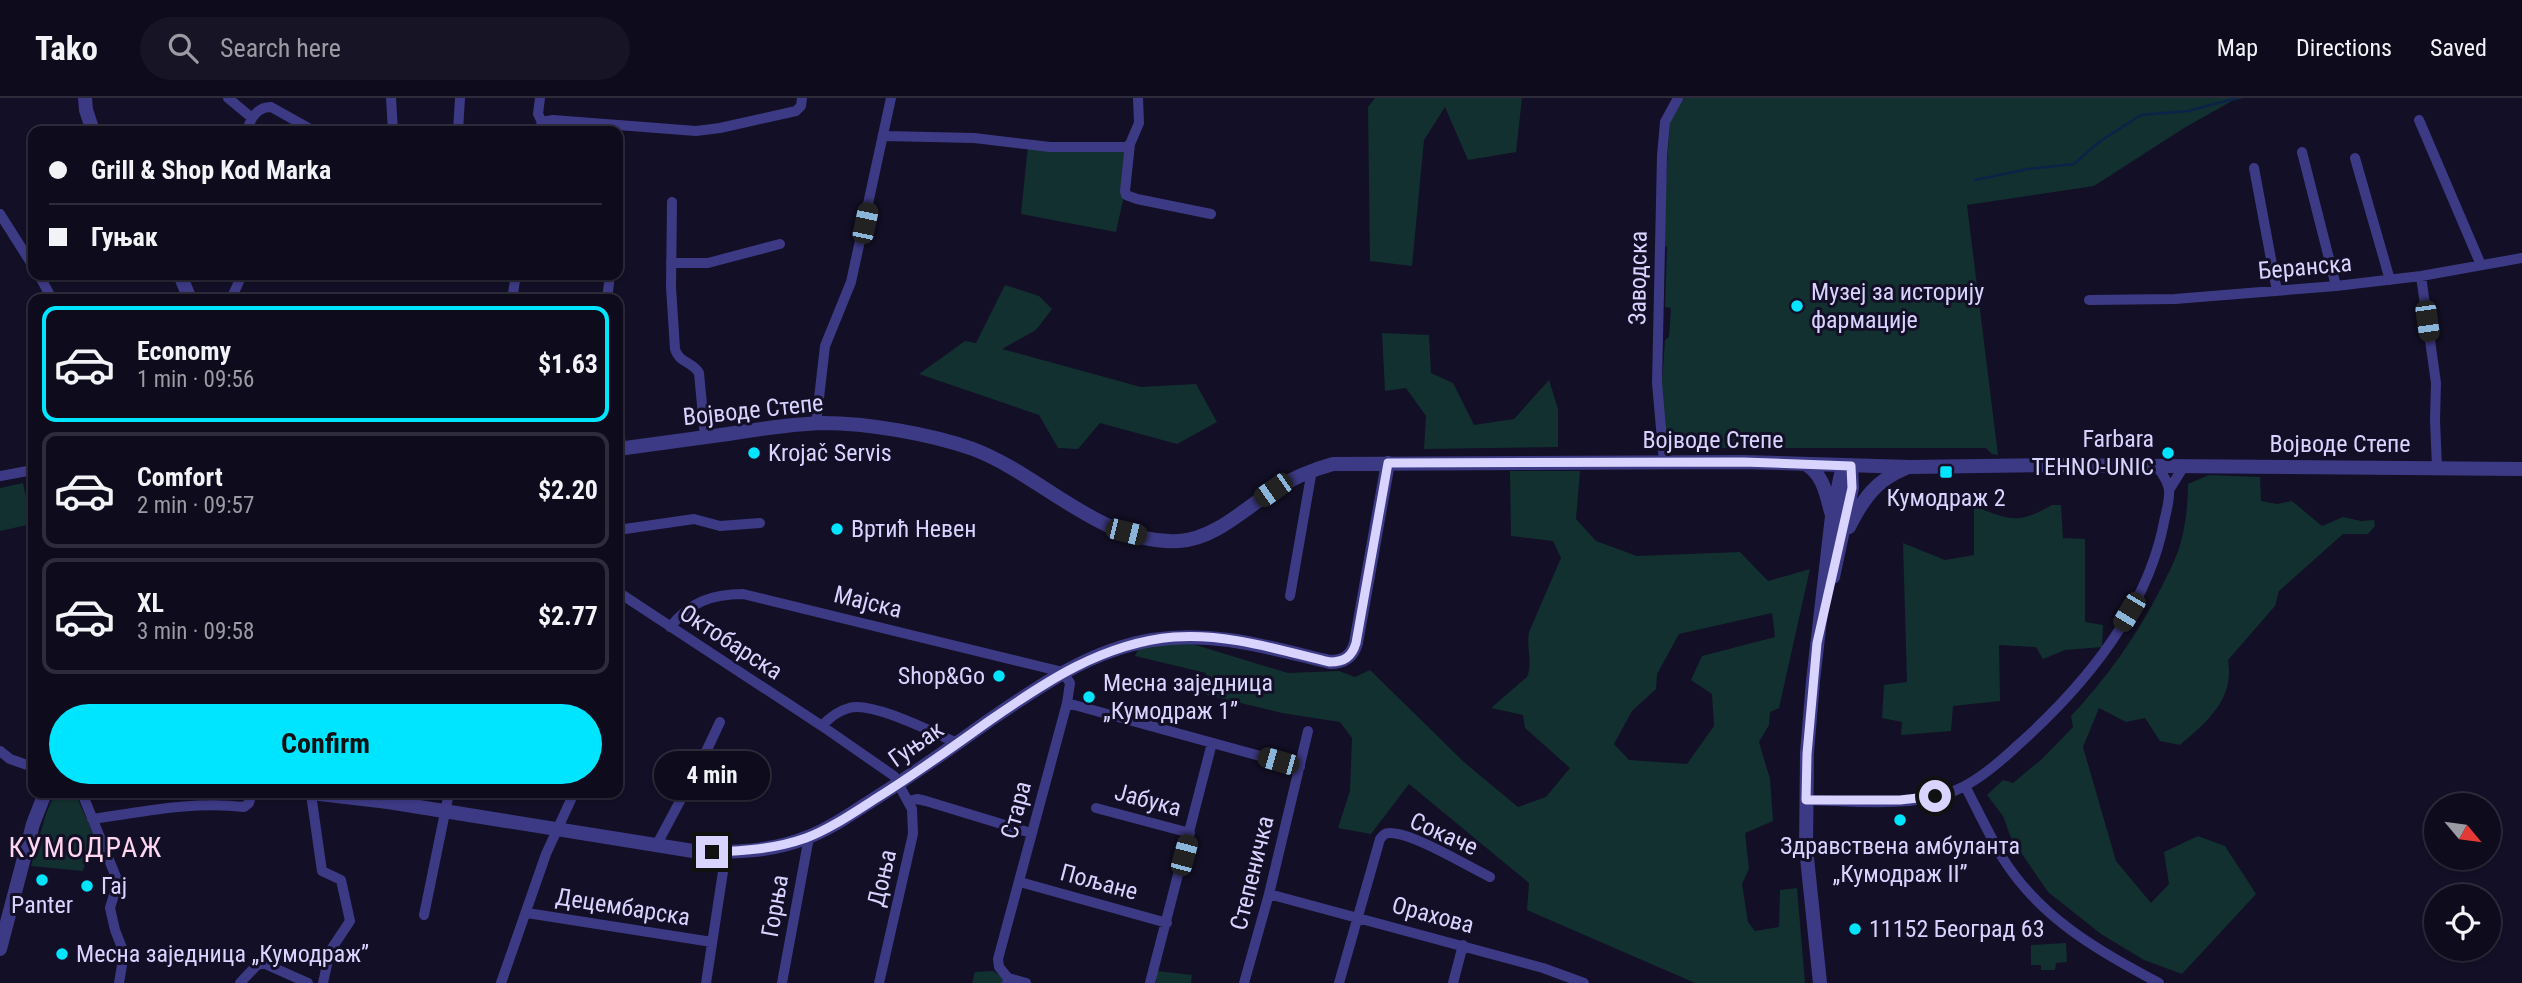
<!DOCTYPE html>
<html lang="en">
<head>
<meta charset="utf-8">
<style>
  :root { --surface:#0e0b1c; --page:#171425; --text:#f1f3f6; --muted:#9b9ba3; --line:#2e2b3b; --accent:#00e5ff }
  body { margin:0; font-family:"Roboto Condensed",sans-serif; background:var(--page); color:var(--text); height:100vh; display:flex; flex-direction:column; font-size:26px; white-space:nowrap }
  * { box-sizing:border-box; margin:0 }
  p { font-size:23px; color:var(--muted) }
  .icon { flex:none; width:38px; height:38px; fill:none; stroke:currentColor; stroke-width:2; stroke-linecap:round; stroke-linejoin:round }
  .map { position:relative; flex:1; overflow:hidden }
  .panel { position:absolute; left:28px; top:196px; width:595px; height:504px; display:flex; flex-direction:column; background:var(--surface); border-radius:14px; box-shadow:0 2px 5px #0004,0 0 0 2px var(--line) }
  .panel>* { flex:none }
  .top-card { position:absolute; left:28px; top:28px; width:595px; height:154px; border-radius:14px; box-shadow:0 2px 5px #0004,0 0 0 2px var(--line); display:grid; align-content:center; height:154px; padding:0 21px; background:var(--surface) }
  .needle { width:46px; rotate:119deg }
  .fabs { position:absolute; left:2424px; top:695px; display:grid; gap:14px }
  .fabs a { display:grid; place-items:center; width:77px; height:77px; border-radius:50%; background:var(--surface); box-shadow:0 2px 5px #0004,0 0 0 2px var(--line); font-size:35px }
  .end { position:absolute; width:32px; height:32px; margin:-16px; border:9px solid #d9d4ff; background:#111; box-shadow:0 0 0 4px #111 }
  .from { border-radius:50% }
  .bubble { position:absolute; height:49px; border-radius:24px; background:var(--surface); box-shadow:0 2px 5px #0004,0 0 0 2px var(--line); font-size:23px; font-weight:700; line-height:49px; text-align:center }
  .car { position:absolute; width:21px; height:42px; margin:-21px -10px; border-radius:9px; box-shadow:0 0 5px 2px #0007; background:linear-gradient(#222 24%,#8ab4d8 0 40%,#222 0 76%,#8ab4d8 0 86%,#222 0) }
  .top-card b { display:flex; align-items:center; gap:24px; height:66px; font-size:26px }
  .top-card b+b { border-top:2px solid var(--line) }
  .top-card i { width:18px; height:18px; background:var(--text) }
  ul { padding:12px 0 0; list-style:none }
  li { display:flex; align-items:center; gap:21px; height:116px; margin:0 14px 10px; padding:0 7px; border:4px solid var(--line); border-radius:14px }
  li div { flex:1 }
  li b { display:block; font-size:26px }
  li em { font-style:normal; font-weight:700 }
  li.selected { border-color:var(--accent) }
  li>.icon { width:63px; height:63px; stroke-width:1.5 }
  .cta { display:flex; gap:14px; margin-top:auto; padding:14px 21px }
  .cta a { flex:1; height:80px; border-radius:42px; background:var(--accent); color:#111; font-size:28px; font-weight:700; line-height:80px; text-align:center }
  header { display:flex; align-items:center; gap:42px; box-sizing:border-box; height:98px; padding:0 35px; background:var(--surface); border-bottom:2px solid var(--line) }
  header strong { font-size:33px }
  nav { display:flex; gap:38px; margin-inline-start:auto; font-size:24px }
  .search { width:490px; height:63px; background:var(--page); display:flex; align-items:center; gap:18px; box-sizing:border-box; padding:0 24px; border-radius:38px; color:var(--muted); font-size:26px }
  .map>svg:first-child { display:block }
  .green { fill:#12302f; fill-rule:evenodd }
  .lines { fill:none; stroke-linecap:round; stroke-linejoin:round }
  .stream { stroke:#0c2248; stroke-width:2.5 }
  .minor { stroke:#3d3a85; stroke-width:10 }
  .tertiary { stroke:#3d3a85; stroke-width:14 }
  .route { stroke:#d9d4ff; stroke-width:9 }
  .poi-dot { fill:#00e5ff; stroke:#130f26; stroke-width:2.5 }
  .labels { text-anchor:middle; stroke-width:6; stroke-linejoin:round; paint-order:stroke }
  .street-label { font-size:24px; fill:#d9d4ff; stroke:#130f26 }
  .poi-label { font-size:24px; fill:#d9d4ff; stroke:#130f26; text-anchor:start }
  .quarter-label { font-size:28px; letter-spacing:2px; fill:#ffd6f0; stroke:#130f26 }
</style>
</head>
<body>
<header>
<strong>Tako</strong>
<div class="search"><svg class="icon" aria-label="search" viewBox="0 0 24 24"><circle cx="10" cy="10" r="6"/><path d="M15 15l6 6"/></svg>Search here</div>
<nav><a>Map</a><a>Directions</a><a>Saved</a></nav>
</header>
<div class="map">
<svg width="2522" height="885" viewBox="0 0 2522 885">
  <rect width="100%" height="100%" fill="#130f26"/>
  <!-- green -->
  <path class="green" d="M1375 0H1522L1516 54 1468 62 1445 9 1424 42 1412 168 1370 163 1368 9Z
    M1681 0H2243L2232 3 2184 30 2094 88 1967 107 1998 357 1992 356 1986 350H1669L1661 299 1665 242 1669 239 1671 210 1665 209 1667 149 1662 147 1670 20Z
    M1028 47 1126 49 1125 93 1116 134 1021 116Z
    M1005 187 1039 198 1052 211 1036 232 1002 251 1141 289 1196 286 1217 324 1177 346 1100 325 1078 351 1058 350 1039 317 919 276 965 243 976 245Z
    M1382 235 1429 237 1431 275 1453 285 1474 327 1514 321 1549 282 1558 311V349L1424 351 1426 318 1406 290 1385 293Z
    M1510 373H1580L1576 421 1596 443 1637 458 1740 454 1768 483 1810 471 1779 610 1770 614 1769 627 1759 644 1770 681 1773 723 1745 735 1749 771 1742 786 1748 824 1755 833 1779 829 1780 792 1797 790 1805 885H1695L1527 812 1529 785 1409 686 1371 736 1338 730 1350 693 1352 640 1340 624 1282 615 1207 597 1204 589 1206 575 1135 558 1139 549 1186 544 1288 575 1339 573 1355 579 1370 572 1465 665 1518 709 1546 699 1570 670 1525 630 1523 617 1491 610 1527 579C1533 565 1526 549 1529 534L1561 460 1553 443 1511 438ZM1772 515 1775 539 1702 558 1691 582 1712 596 1714 628 1687 666 1629 662 1614 646 1632 613 1656 591 1657 576 1679 536Z
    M2209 377 2260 379 2261 403 2277 406 2292 403 2322 428 2343 419 2361 423 2374 422 2375 428 2368 436H2343L2279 493 2275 508 2228 562C2235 601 2207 624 2180 647L2160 643 2145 620 2126 624 2099 610 2083 649 2116 763 2151 805 2169 786 2164 754 2198 738 2225 748 2256 796 2182 876 2144 862 2101 836 2048 794 2011 740 2003 718 1987 697 2003 682 2013 685 2042 661 2073 629 2071 618C2107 580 2137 537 2161 490 2169 474 2178 457 2182 440 2186 422 2188 404 2188 386Z
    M23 385 32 426 0 433V390Z
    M2052 407H2061L2063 440 2085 441V524L2103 527 2102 549 2065 552 2043 561 2036 549 1999 547 2000 603 1953 608 1951 633 1901 637 1902 624 1882 620 1884 587 1907 584 1903 445 1945 462 1974 457V408C2010 422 2017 427 2052 407Z
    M55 695H75L103 758 99 762 93 760 86 763 83 773 31 768 46 716Z
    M2066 845 2067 864 2056 865 2055 872H2041V867H2031V847Z
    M993 873 1001 878 1004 885H972L975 874Z
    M1157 873 1192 877 1191 885H1156Z"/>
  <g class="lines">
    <!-- stream -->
    <path class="stream" d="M1975 82 2028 71 2074 66 2099 44 2141 17 2188 13 2237 0"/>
    <!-- minor -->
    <path class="minor" d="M228 0 252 20
      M391 0 393 33
      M1138 0 1139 25 1130 46 1125 93 1126 97 1137 101 1211 116
      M271 9 314 33
      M2419 22 2481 167
      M542 24 553 22 696 33 720 30 796 13 801 8 802 0
      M247 33C250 21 257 9 271 9
      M458 33 460 0
      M539 33 542 24 538 16 540 0
      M884 38 974 40 1050 49H1126L1130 46
      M2302 54 2336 188
      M2355 60 2390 182
      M2254 70 2277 193
      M672 104 671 189 675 251C679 265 693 264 699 275L705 339
      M618 115 620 95
      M0 116 33 168
      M671 165H708L780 146
      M39 177 52 201
      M2421 178 2436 285 2435 322 2437 369
      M429 179V177
      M231 201 242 177
      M512 201 516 177
      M607 201 610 177
      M2089 202 2175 201 2336 188 2421 178 2522 160
      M618 308 621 351
      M816 326 825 248 851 184 891 0
      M1664 364 1657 285 1662 58 1665 24 1678 0
      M0 378 33 372
      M2169 392 2184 368
      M618 432 694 421 720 428 760 425
      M618 494 822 628 894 678 912 711 913 736 879 885
      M1290 498 1312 372
      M670 529C690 504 712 496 743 496L1063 574 1070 585 1067 605 998 861 999 869 1008 880 1007 885
      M1067 605 1300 669
      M822 628C829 620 838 613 849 610 872 603 934 635 957 645
      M0 653 10 661 33 669
      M1965 688C1977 711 1989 736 2002 759 2039 819 2098 853 2159 885
      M82 695 116 779V790L110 810 115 832 124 855 119 885
      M301 695 311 696 322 773 341 782 350 823 330 853 323 885
      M1806 702C1853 703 1909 710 1954 693 1977 684 2000 664 2018 647 2084 588 2147 513 2164 424 2166 414 2170 402 2169 392 2168 384 2162 375 2157 369
      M909 703 917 701 926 703 1031 735
      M1096 710 1190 735
      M92 721C144 714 191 703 244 709L249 705 252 695
      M656 748 703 660 720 624
      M1020 784 1167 825
      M1269 796 1543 870 1584 885
      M527 815 712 844
      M424 817 449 695
      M1008 880 1026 885
      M240 885 256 868 263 865 308 885
      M501 885 546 756 574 695
      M706 885 726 754
      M782 885 809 739
      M1150 885 1212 645
      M1244 885 1269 796 1308 633
      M1339 885 1380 741C1384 737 1384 735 1389 735 1412 734 1467 768 1490 779
      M1453 885 1463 847"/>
    <!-- tertiary -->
    <path class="tertiary" d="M85 0 86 12 93 33
      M180 177 190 201
      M618 351C654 346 691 341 728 336 759 331 791 326 823 325 867 325 931 336 973 351 1042 377 1101 447 1179 443 1214 441 1243 412 1271 394 1290 381 1311 372 1333 366L1743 364 1910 369 2044 367 2522 371
      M1805 366C1823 376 1826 395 1831 414
      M1849 429C1863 401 1876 382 1906 370
      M1833 479 1852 390 1851 367
      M311 695 388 704 693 753C732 755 772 754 808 739 830 731 849 717 868 705 909 679 948 652 987 624 1038 589 1090 552 1152 542 1214 532 1270 550 1330 564 1344 564 1352 559 1356 545L1388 365
      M0 851 33 726 45 695
      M1820 885 1806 750 1807 655 1813 583 1832 418 1843 367"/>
  </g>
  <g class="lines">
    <!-- route -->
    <path class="route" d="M712 754C744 753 775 751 806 740 830 731 853 715 875 701 914 677 951 650 989 623 1045 584 1103 545 1174 539 1227 535 1279 552 1330 564 1344 564 1352 559 1356 545L1388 365 1743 364 1851 368 1852 390 1817 545 1807 656 1806 702H1900L1935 698"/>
  </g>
  <!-- markers -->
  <g class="poi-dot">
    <circle cx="1797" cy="208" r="7"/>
    <circle cx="754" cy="355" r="7"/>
    <circle cx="2168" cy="355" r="7"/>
    <rect x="1939" y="367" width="14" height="14" rx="3.5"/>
    <circle cx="837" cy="431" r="7"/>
    <circle cx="999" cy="578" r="7"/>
    <circle cx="1089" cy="599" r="7"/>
    <circle cx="1900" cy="722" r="7"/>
    <circle cx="42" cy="782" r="7"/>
    <circle cx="87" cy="788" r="7"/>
    <circle cx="1855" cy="831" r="7"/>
    <circle cx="62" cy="856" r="7"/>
  </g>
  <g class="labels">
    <!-- street labels -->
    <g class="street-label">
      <text transform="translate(2305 169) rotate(-5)" y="8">Беранска</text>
      <text transform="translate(1638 180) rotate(-89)" y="8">Заводска</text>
      <text transform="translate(753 312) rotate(-6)" y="8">Војводе Степе</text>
      <text x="1713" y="350">Војводе Степе</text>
      <text x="2340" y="354">Војводе Степе</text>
      <text transform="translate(868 504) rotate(14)" y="8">Мајска</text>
      <text transform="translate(731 544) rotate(33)" y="8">Октобарска</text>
      <text transform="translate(916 646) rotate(-35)" y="8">Гуњак</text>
      <text transform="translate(1148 702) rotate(15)" y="8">Јабука</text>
      <text transform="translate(1016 712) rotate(-75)" y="8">Стара</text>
      <text transform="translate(1444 736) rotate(24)" y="8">Сокаче</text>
      <text transform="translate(1252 775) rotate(-76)" y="8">Степеничка</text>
      <text transform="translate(882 780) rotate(-77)" y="8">Доња</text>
      <text transform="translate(1099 784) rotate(15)" y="8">Пољане</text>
      <text transform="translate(775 808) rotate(-80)" y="8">Горња</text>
      <text transform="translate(623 809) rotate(9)" y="8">Децембарска</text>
      <text transform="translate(1433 817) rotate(15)" y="8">Орахова</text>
    </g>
    <!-- poi labels -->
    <g class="poi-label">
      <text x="1811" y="202">Музеј за историју<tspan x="1811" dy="28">фармације</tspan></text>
      <text x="2154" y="349" text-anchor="end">Farbara<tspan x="2154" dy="28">TEHNO-UNIC</tspan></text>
      <text x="768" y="363">Krojač Servis</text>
      <text x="1946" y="408" text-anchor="middle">Кумодраж 2</text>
      <text x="851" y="439">Вртић Невен</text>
      <text x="985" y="586" text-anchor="end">Shop&amp;Go</text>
      <text x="1103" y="593">Месна заједница<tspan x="1103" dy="28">„Кумодраж 1”</tspan></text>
      <text x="1900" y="756" text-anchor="middle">Здравствена амбуланта<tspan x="1900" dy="28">„Кумодраж II”</tspan></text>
      <text x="101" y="796">Гај</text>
      <text x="42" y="815" text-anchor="middle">Panter</text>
      <text x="1869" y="839">11152 Београд 63</text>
      <text x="76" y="864">Месна заједница „Кумодраж”</text>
    </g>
    <!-- quarter labels -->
    <g class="quarter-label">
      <text x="86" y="759">КУМОДРАЖ</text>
    </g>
  </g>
</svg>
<div class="fabs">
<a><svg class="needle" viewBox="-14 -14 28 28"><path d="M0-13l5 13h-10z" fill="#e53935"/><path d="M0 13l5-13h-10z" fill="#9b9ba3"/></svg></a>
<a><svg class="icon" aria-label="locate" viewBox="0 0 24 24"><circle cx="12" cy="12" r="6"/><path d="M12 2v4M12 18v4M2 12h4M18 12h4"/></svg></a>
</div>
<i class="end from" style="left:1935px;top:698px"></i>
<i class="end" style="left:712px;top:754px"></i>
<div class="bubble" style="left:654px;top:653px;width:116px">4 min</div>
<i class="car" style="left:865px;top:125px;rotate:12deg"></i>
<i class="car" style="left:2427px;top:223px;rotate:172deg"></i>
<i class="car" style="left:1273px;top:392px;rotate:235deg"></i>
<i class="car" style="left:1126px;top:434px;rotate:104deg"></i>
<i class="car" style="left:2129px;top:514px;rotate:211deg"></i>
<i class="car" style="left:1278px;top:663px;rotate:286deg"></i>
<i class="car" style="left:1184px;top:757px;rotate:15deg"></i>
<div class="top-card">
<b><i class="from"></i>Grill &amp; Shop Kod Marka</b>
<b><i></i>Гуњак</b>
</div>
<section class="panel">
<ul>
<li class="selected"><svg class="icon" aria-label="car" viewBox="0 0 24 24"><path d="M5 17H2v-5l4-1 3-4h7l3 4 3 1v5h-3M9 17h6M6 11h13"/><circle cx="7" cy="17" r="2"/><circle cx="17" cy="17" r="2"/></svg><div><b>Economy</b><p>1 min · 09:56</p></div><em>$1.63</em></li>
<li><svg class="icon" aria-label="car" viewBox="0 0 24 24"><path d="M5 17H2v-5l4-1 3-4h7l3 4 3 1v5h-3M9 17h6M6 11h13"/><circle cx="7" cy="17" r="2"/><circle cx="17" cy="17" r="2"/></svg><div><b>Comfort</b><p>2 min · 09:57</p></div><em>$2.20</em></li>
<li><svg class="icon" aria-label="car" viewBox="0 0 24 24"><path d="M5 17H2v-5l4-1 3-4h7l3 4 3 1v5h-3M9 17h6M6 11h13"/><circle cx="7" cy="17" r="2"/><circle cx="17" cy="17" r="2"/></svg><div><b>XL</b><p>3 min · 09:58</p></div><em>$2.77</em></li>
</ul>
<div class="cta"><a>Confirm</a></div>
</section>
</div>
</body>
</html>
